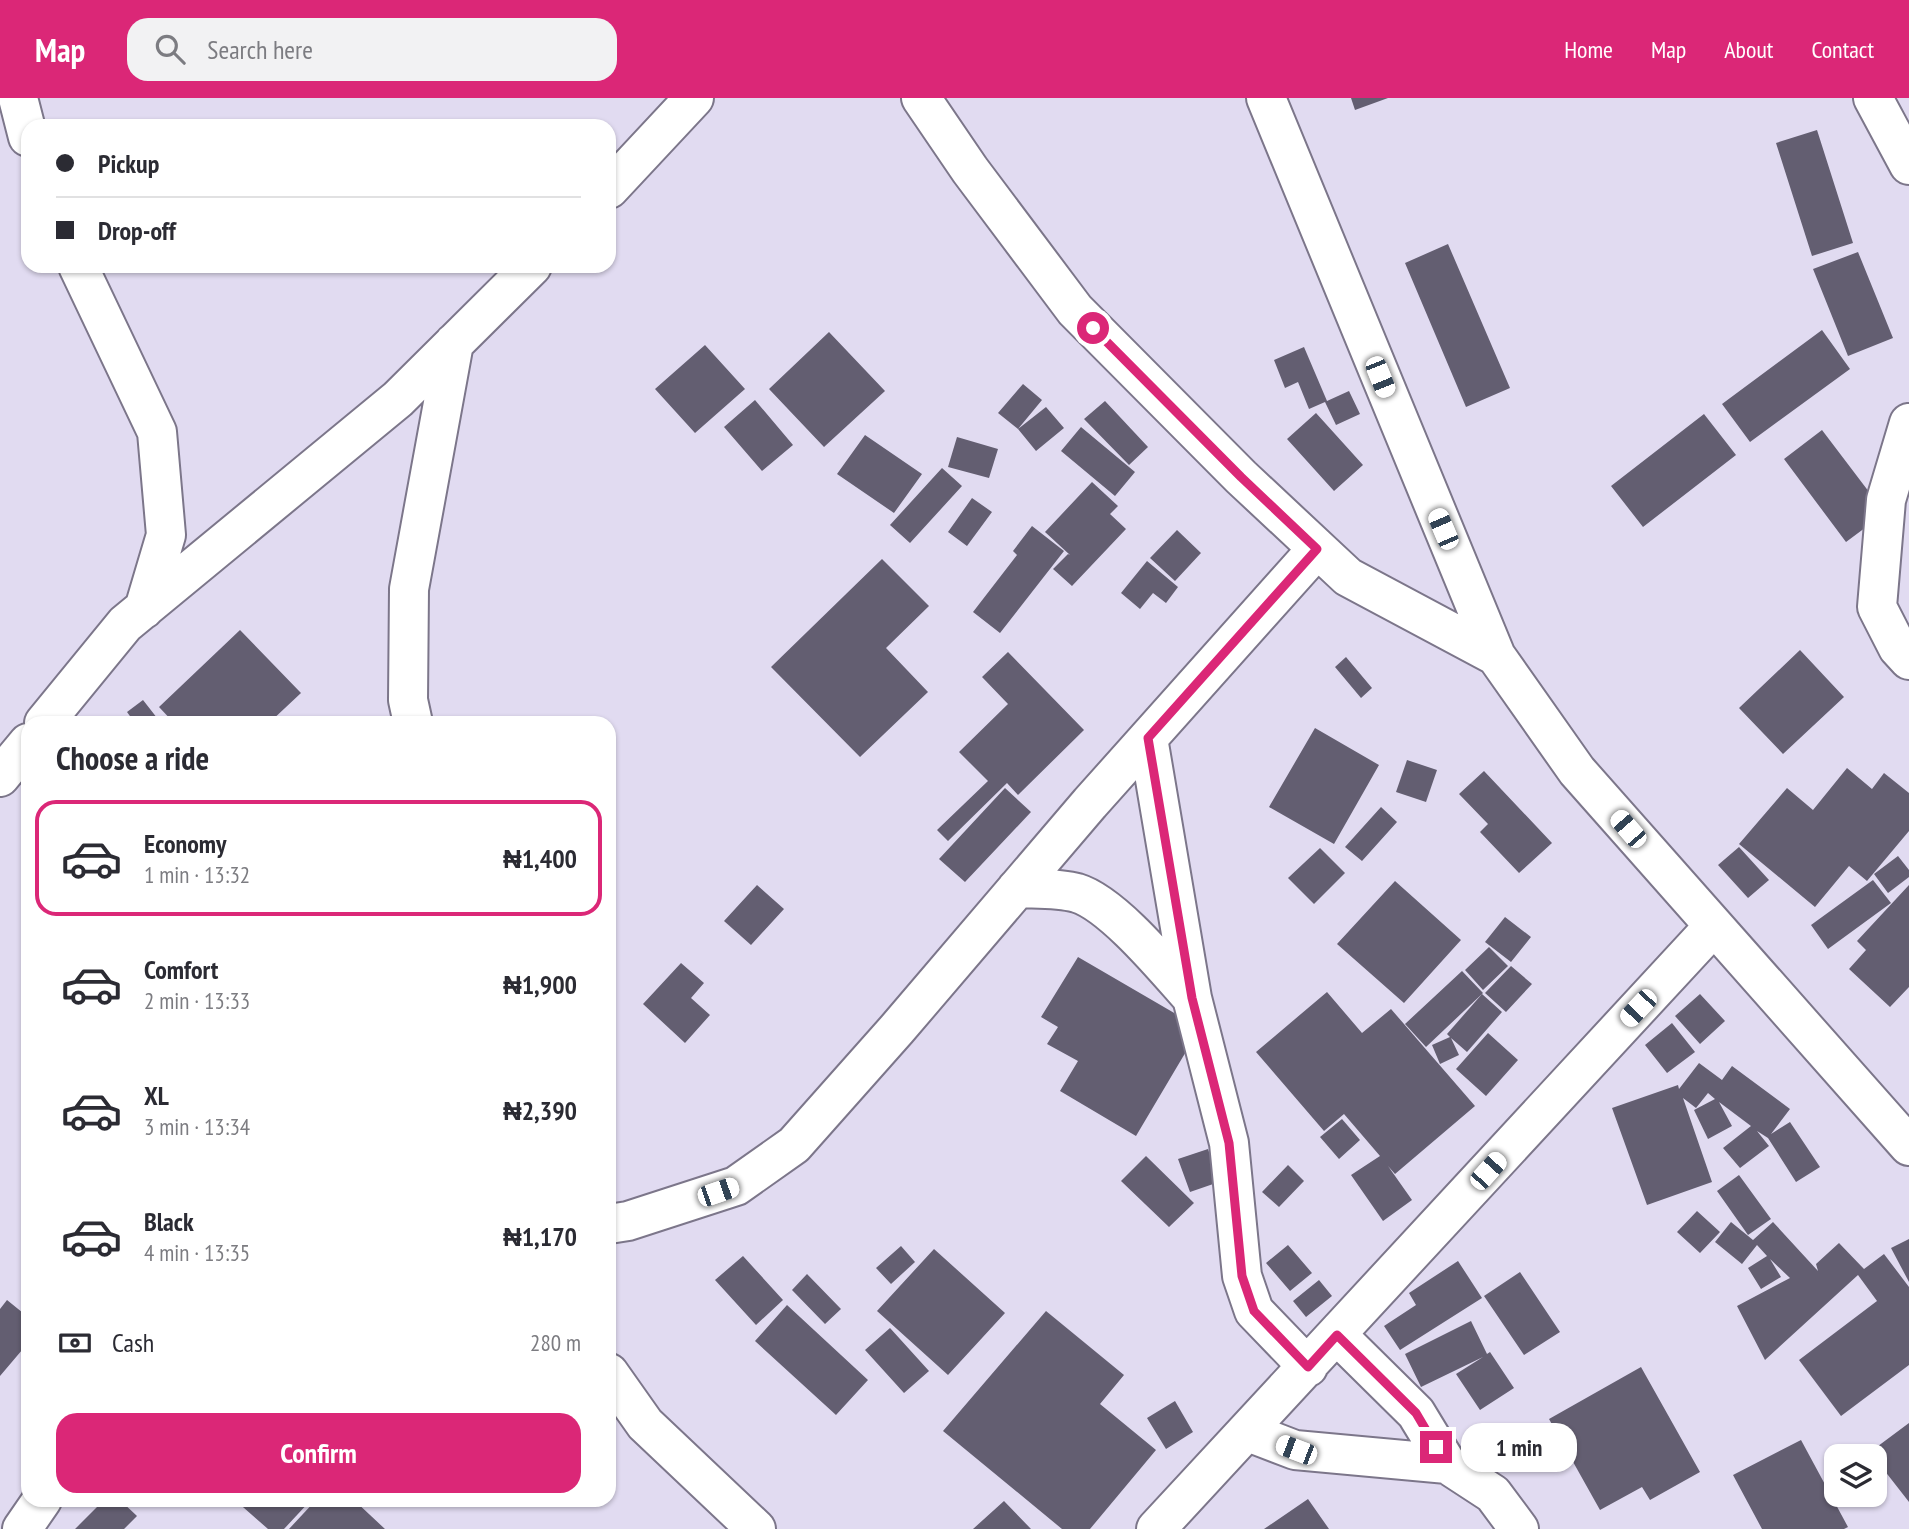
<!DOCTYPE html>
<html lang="en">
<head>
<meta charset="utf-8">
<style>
  :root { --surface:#fff; --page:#f2f2f3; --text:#2b2b33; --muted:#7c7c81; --line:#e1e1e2; --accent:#db2777 }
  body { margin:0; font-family:"PT Sans Narrow",sans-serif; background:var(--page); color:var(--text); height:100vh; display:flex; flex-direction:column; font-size:26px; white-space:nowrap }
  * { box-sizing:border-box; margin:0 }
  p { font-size:23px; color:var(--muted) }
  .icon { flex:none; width:38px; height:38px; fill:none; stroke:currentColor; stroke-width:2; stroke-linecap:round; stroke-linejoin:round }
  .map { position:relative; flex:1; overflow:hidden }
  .drawer { position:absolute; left:21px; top:618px; width:595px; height:791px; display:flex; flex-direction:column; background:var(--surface); border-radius:21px; box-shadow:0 2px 5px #0004 }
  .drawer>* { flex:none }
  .top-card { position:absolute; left:21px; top:21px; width:595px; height:154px; border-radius:21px; box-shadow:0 2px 5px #0004; display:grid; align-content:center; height:154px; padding:0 35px; background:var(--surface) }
  .buttons { position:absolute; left:1824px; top:1346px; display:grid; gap:14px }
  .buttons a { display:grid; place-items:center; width:63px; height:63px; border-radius:14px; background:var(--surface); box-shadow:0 2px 5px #0004; font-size:35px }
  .end { position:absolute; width:32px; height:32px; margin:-16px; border:9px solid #db2777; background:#fff; box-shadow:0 0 0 4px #fff }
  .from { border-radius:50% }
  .bubble { position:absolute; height:49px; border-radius:21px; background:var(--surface); box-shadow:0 2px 5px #0004; font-size:23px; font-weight:700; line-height:49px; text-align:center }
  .car { position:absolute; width:21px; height:42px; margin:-21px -10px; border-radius:9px; box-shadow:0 0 5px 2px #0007; background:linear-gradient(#fff 24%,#345 0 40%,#fff 0 76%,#345 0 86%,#fff 0) }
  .top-card b { display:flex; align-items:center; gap:24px; height:66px; font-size:26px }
  .top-card b+b { border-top:2px solid var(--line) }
  .top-card i { width:18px; height:18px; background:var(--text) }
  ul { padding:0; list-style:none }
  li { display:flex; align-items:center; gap:21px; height:116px; margin:0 14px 10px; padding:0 21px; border:4px solid transparent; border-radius:21px }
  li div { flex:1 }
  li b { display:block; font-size:26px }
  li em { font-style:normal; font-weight:700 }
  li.current { border-color:var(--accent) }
  li>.icon { width:63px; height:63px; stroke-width:1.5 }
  h2 { padding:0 35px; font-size:32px; line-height:84px }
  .pay { display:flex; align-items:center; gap:18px; height:77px; padding:0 35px; font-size:26px }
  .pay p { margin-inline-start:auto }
  .button { display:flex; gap:14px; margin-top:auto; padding:14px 35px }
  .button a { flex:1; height:80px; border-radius:21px; background:var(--accent); color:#fff; font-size:28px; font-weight:700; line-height:80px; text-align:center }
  header { display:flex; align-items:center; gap:42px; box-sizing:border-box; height:98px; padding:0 35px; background:var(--accent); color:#fff }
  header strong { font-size:33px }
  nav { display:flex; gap:38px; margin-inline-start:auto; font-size:24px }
  .search { width:490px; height:63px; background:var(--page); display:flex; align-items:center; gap:18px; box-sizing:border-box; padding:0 24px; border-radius:21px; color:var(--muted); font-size:26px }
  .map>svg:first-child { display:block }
  .building { fill:#635e71 }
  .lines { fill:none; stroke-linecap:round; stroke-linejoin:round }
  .minor-casing { stroke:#7c768a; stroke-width:42 }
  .minor { stroke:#fff; stroke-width:38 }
  .route { stroke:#db2777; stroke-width:9 }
</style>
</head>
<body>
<header>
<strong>Map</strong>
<div class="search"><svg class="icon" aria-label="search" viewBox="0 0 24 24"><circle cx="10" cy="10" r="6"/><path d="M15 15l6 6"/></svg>Search here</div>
<nav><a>Home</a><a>Map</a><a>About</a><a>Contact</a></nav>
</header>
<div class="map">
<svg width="1909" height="1431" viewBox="0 0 1909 1431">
  <rect width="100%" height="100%" fill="#e1dbf1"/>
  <!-- building -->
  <path class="building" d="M1351 0H1388L1355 12Z
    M1817 32 1853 145 1812 158 1776 45Z
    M1448 146 1510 290 1466 309 1405 165Z
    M1858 154 1893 240 1848 258 1813 171Z
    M1822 232 1850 271 1750 344 1722 306Z
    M829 234 885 293 824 349 769 291Z
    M705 247 745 291 695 335 655 291Z
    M1304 249 1327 303 1349 293 1360 316 1336 327 1325 304 1309 311 1298 284 1285 290 1274 262Z
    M1023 286 1042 302 1018 331 998 315Z
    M755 302 793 347 762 373 724 329Z
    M1105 303 1148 349 1129 367 1084 321Z
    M1046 309 1064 330 1036 353 1018 331Z
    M1316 315 1363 367 1334 393 1287 341Z
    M1704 316 1736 357 1643 429 1611 388Z
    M1081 329 1135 374 1115 398 1061 353Z
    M1822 332 1885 415 1846 444 1784 361Z
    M865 337 922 376 894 415 837 376Z
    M957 339 998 351 989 380 948 369Z
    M942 370 962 388 910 445 890 427Z
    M1092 384 1118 408 1110 416 1126 431 1072 488 1053 471 1068 456 1070 457 1045 434Z
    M972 400 992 414 967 448 948 434Z
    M1032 428 1064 453 1000 535 973 514 1017 457 1013 453Z
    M1177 432 1201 455 1175 483 1150 460Z
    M882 461 929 508 886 550 928 594 860 659 771 569Z
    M1147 463 1178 489 1166 505 1153 495 1140 511 1121 495Z
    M240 532 301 595 269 625H174L159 609Z
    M1800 552 1844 599 1783 656 1739 610Z
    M1008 554 1084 632 1018 697 1007 685 948 743 937 732 988 683 959 654 1008 606 982 579Z
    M1346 559 1372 590 1361 600 1335 569Z
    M143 602 161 625H135L127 614Z
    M1315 630 1379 667 1334 746 1269 709Z
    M1407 662 1437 672 1426 704 1396 694Z
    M1847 670 1872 691 1884 675 1909 695V733L1867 783 1849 768 1815 809 1739 746 1787 690 1813 712Z
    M1484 673 1552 745 1519 775 1480 734 1488 726 1459 696Z
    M1005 690 1031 714 965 784 939 761Z
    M1381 709 1397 724 1362 763 1345 749Z
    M1739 749 1769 782 1748 800 1718 767Z
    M1320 750 1345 775 1314 806 1288 780Z
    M1898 758 1909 772V779L1888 795 1874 776Z
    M1873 782 1891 805 1828 851 1811 827Z
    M1395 783 1461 842 1404 905 1337 846Z
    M757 787 784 811 751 847 724 823Z
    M1909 787V889L1890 909 1849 871 1866 852 1857 843Z
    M1505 819 1531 839 1511 864 1485 844Z
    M1489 849 1508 868 1483 892 1465 872Z
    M1078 859 1200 930 1136 1038 1060 993 1078 963 1047 946 1058 929 1041 919Z
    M681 865 704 885 691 900 710 917 685 945 643 906Z
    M1511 868 1532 886 1506 914 1485 895Z
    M1462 873 1483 895 1426 949 1405 926Z
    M1327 894 1362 935 1391 911 1475 1008 1395 1076 1388 1068 1412 1102 1383 1123 1351 1077 1380 1058 1344 1016 1324 1033 1256 954Z
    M1482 896 1502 914 1467 954 1451 940 1459 957 1440 966 1432 947 1450 939 1447 936Z
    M1700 896 1725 923 1700 946 1675 918Z
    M1672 925 1695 954 1667 975 1645 947Z
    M1488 935 1518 962 1486 998 1456 971Z
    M1699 965 1722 982 1732 968 1790 1011 1771 1036 1790 1024 1820 1069 1796 1084 1768 1040 1757 1033 1769 1048 1740 1070 1723 1050 1751 1028 1719 1004 1732 1028 1708 1041 1694 1012 1715 1001 1708 995 1696 1010 1683 1000 1712 1084 1647 1107 1612 1010 1678 987 1679 991Z
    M1342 1021 1360 1042 1339 1061 1320 1039Z
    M1208 1051 1219 1084 1190 1094 1178 1061Z
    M1146 1058 1194 1105 1169 1129 1121 1083Z
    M1288 1067 1304 1083 1279 1109 1262 1094Z
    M1739 1077 1771 1121 1748 1137 1717 1093Z
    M1697 1113 1720 1134 1700 1155 1677 1134Z
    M1731 1124 1753 1142 1773 1124 1818 1173 1816 1166 1839 1145 1864 1171 1884 1156 1909 1189V1267L1841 1318 1799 1262 1877 1203 1858 1177 1765 1262 1737 1208 1790 1180 1770 1161 1781 1179 1761 1191 1748 1170 1767 1158 1757 1147 1742 1166 1715 1144Z
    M1909 1141V1184L1891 1150Z
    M1288 1147 1312 1175 1290 1193 1266 1165Z
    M901 1148 915 1164 891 1186 876 1170Z
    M934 1151 1005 1215 948 1277 877 1213Z
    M743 1158 783 1202 756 1227 715 1182Z
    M1458 1163 1482 1200 1400 1252 1384 1228 1416 1207 1409 1195Z
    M1520 1174 1560 1234 1524 1257 1484 1198Z
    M807 1176 841 1211 825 1226 792 1192Z
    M1319 1182 1332 1198 1306 1219 1293 1203Z
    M7 1202 28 1219V1245L0 1278V1211Z
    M787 1207 868 1282 836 1317 755 1243Z
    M1046 1213 1124 1277 1100 1306 1156 1352 1090 1431H1062L943 1333Z
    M1471 1223 1487 1256 1490 1254 1514 1290 1480 1312 1456 1276 1483 1259 1421 1289 1405 1256Z
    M890 1230 929 1273 904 1295 865 1252Z
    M1641 1269 1700 1374 1650 1402 1642 1389 1600 1412 1549 1321Z
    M1175 1303 1193 1334 1166 1351 1147 1320Z
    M1909 1325V1404L1870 1354Z
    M1801 1342 1848 1429 1844 1431H1762L1733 1377Z
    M1308 1401 1329 1431H1264Z
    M104 1402H120L137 1418 124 1431H75Z
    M235 1402H311L284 1431H268Z
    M316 1402H354L385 1431H289Z
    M1004 1403 1031 1431H973Z"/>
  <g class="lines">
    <defs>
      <path id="minor" d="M18 0 28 39
        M921 0 970 72 1075 212 1241 379 1348 479 1496 558
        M1266 0 1496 558 1577 673 1909 1048
        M1873 0 1909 67
        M609 91 694 0
        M78 168 157 334 166 437 144 511
        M1909 325 1886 402 1877 509 1898 550 1909 562
        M44 625 125 526 398 301 532 168
        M413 625 408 602 409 491 454 245
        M1148 640 1192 900 1229 1045 1242 1178 1254 1213 1308 1269
        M0 679 28 645
        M1017 790C1036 791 1059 790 1077 795 1113 806 1166 871 1192 900
        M609 1126 628 1123 736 1088 794 1047 897 931 1090 705 1317 451
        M1337 1237 1416 1315 1447 1366 1493 1396 1519 1431
        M609 1275 645 1326 756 1431
        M1248 1334 1295 1352 1447 1366
        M22 1431 42 1402
        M1156 1431 1714 828"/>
    </defs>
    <!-- minor casing -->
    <use href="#minor" class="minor-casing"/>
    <!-- minor -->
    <use href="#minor" class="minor"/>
  </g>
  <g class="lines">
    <!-- route -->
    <path class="route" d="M1093 230 1241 379 1317 451 1148 640 1192 900 1229 1045 1242 1178 1254 1213 1308 1269 1337 1237 1416 1315 1436 1349"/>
  </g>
</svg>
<div class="buttons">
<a><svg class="icon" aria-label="layers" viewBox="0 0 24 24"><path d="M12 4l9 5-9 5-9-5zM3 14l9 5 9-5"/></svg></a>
</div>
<i class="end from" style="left:1093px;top:230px"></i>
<i class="end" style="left:1436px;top:1349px"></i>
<div class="bubble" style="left:1461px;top:1325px;width:116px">1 min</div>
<i class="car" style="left:1380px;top:279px;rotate:158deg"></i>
<i class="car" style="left:1443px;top:431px;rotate:337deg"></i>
<i class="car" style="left:1628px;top:731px;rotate:319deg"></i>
<i class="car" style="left:1638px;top:910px;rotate:223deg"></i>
<i class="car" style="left:1488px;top:1073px;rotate:42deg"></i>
<i class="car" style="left:718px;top:1094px;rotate:71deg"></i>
<i class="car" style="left:1296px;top:1352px;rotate:291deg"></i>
<div class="top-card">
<b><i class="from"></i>Pickup</b>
<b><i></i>Drop-off</b>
</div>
<section class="drawer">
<h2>Choose a ride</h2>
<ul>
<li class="current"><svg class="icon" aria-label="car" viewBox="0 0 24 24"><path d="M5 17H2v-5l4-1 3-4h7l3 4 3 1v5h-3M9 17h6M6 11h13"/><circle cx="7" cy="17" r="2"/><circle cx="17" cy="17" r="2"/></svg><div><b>Economy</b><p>1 min · 13:32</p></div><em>₦1,400</em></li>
<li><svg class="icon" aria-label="car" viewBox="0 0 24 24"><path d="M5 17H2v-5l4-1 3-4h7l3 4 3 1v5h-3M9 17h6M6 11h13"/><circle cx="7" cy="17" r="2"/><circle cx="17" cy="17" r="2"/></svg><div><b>Comfort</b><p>2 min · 13:33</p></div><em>₦1,900</em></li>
<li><svg class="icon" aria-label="car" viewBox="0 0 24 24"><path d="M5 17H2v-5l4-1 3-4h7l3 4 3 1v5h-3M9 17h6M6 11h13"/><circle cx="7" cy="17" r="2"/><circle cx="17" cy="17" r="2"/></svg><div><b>XL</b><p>3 min · 13:34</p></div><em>₦2,390</em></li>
<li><svg class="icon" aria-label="car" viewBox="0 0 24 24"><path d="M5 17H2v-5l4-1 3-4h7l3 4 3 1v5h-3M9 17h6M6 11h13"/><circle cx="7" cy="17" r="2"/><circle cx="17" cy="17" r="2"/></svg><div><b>Black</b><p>4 min · 13:35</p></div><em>₦1,170</em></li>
</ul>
<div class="pay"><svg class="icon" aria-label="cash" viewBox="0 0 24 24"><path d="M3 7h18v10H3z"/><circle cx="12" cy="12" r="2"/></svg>Cash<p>280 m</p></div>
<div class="button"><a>Confirm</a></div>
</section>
</div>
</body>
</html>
